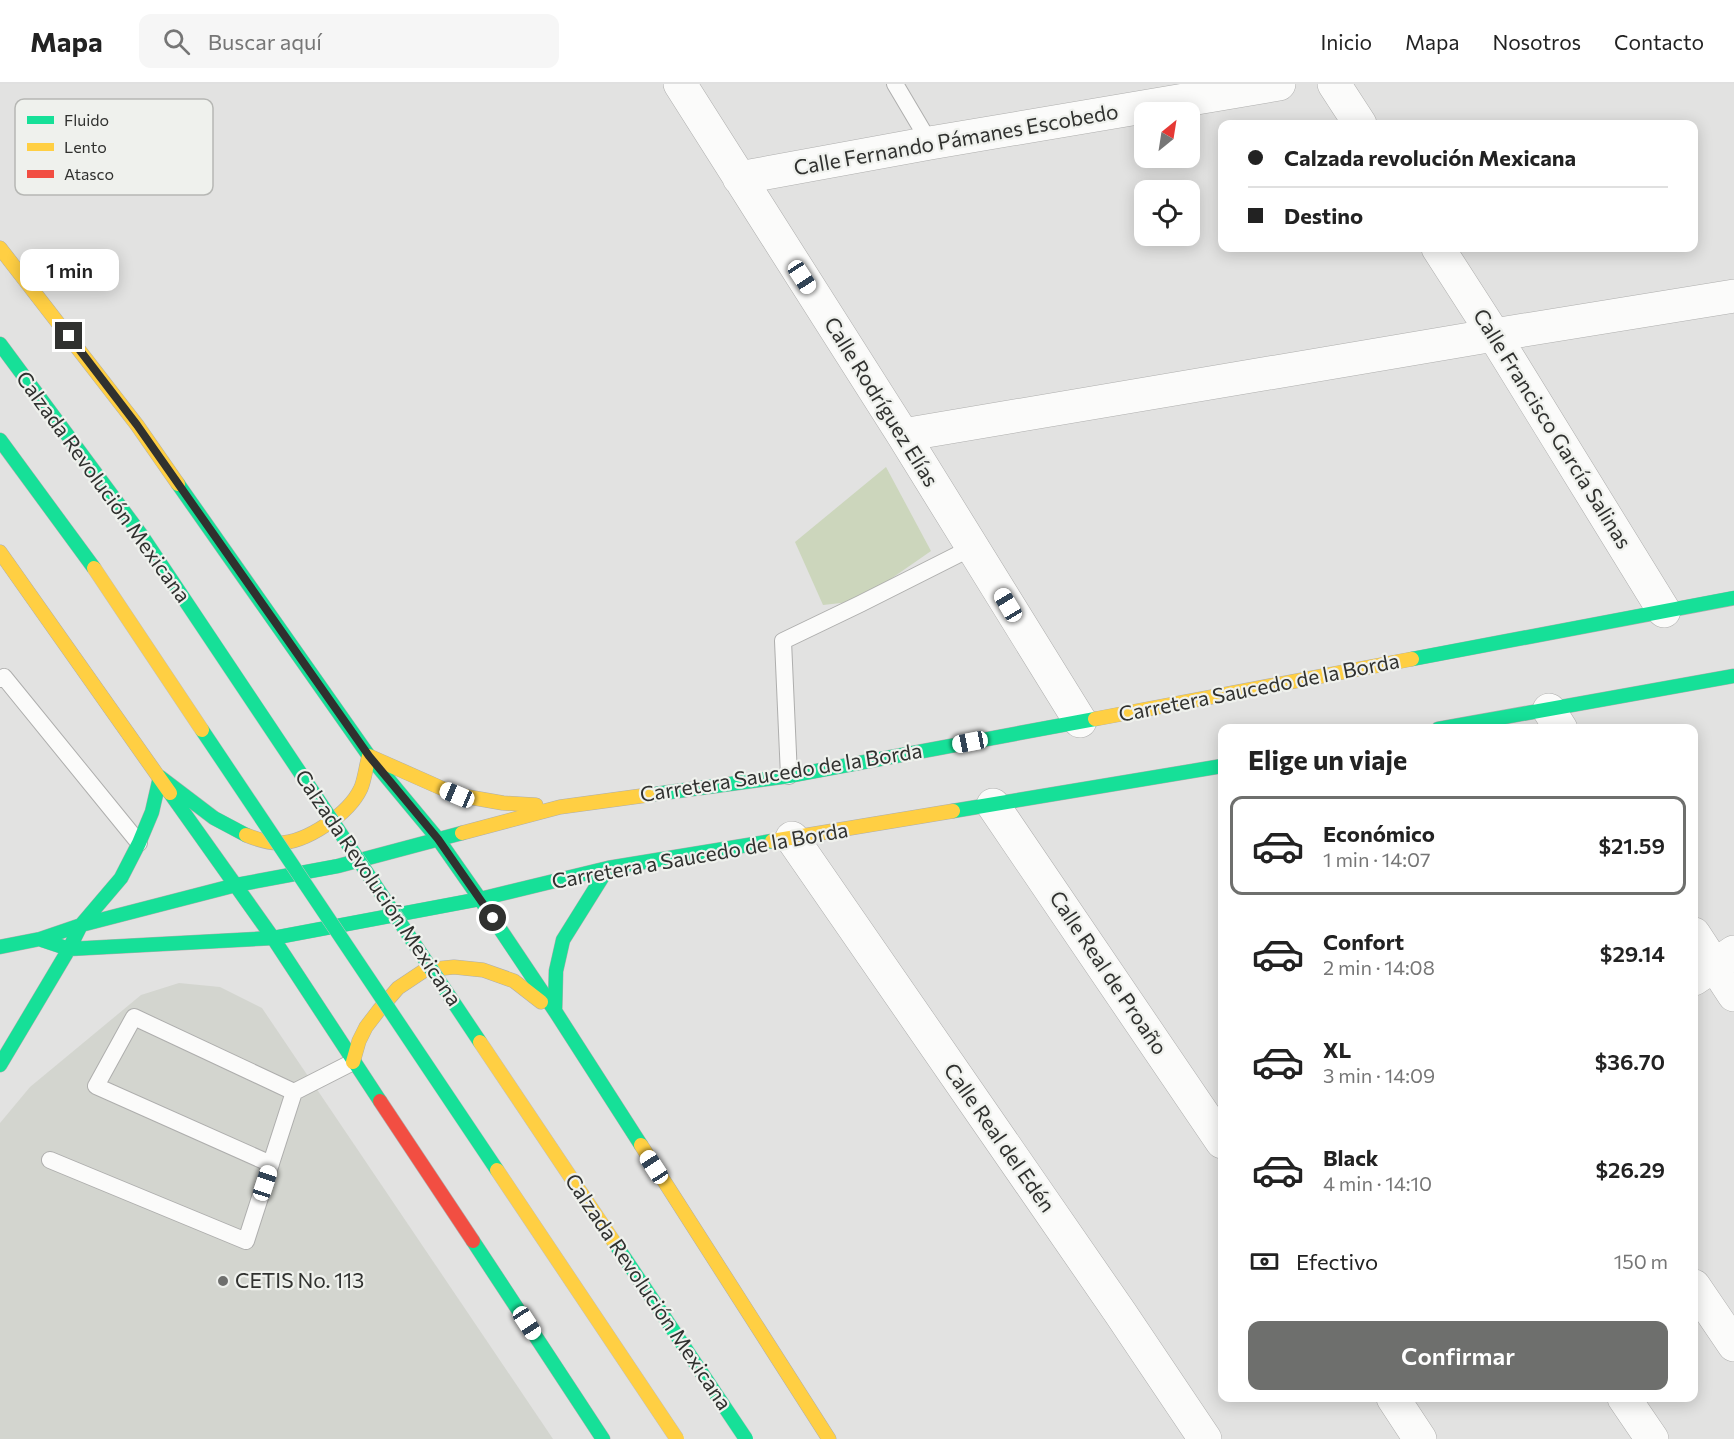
<!DOCTYPE html>
<html lang="es">
<head>
<meta charset="utf-8">
<style>
  :root { --surface:#fff; --page:#f6f6f6; --text:#222; --muted:#767676; --line:#e0e0e0; --accent:#6e6f6d }
  body { margin:0; font-family:Commissioner,sans-serif; background:var(--page); color:var(--text); height:100vh; display:flex; flex-direction:column; font-size:22px; white-space:nowrap }
  * { box-sizing:border-box; margin:0 }
  p { font-size:20px; color:var(--muted) }
  .icon { flex:none; width:33px; height:33px; fill:none; stroke:currentColor; stroke-width:2; stroke-linecap:round; stroke-linejoin:round }
  .map { position:relative; flex:1; overflow:hidden }
  .sheet { position:absolute; left:1218px; top:640px; width:480px; height:678px; display:flex; flex-direction:column; background:var(--surface); border-radius:12px; box-shadow:0 3px 15px #0003 }
  .sheet>* { flex:none }
  .banner { position:absolute; left:1218px; top:36px; width:480px; height:132px; border-radius:12px; box-shadow:0 3px 15px #0003; display:grid; align-content:center; height:132px; padding:0 30px; background:var(--surface) }
  .needle { width:39px; rotate:30deg }
  .tools { position:absolute; left:1134px; top:18px; display:grid; gap:12px }
  .tools a { display:grid; place-items:center; width:66px; height:66px; border-radius:12px; background:var(--surface); box-shadow:0 3px 15px #0003; font-size:30px }
  .end { position:absolute; width:27px; height:27px; margin:-14px; border:8px solid #30312f; background:#fff; box-shadow:0 0 0 3px #fff }
  .from { border-radius:50% }
  .bubble { position:absolute; height:42px; border-radius:12px; background:var(--surface); box-shadow:0 3px 15px #0003; font-size:20px; font-weight:600; line-height:42px; text-align:center }
  .car { position:absolute; width:18px; height:36px; margin:-18px -9px; border-radius:8px; box-shadow:0 0 4px 2px #0007; background:linear-gradient(#fff 24%,#345 0 40%,#fff 0 76%,#345 0 86%,#fff 0) }
  .banner b { display:flex; align-items:center; gap:21px; height:57px; font-size:22px }
  .banner b+b { border-top:2px solid var(--line) }
  .banner i { width:15px; height:15px; background:var(--text) }
  ul { padding:0; list-style:none }
  li { display:flex; align-items:center; gap:18px; height:99px; margin:0 12px 9px; padding:0 18px; border:3px solid transparent; border-radius:12px }
  li div { flex:1 }
  li b { display:block; font-size:22px }
  li em { font-style:normal; font-weight:600 }
  li.active { border-color:var(--accent) }
  li>.icon { width:54px; height:54px; stroke-width:1.5 }
  h2 { padding:0 30px; font-size:27px; line-height:72px }
  .pay { display:flex; align-items:center; gap:15px; height:66px; padding:0 30px; font-size:22px }
  .pay p { margin-inline-start:auto }
  .button { display:flex; gap:12px; margin-top:auto; padding:12px 30px }
  .button a { flex:1; height:69px; border-radius:12px; background:var(--accent); color:#fff; font-size:24px; font-weight:600; line-height:69px; text-align:center }
  header { display:flex; align-items:center; gap:36px; box-sizing:border-box; height:84px; padding:0 30px; background:var(--surface); border-bottom:2px solid var(--line) }
  header strong { font-size:28px }
  nav { display:flex; gap:33px; margin-inline-start:auto; font-size:21px }
  .search { width:420px; height:54px; background:var(--page); display:flex; align-items:center; gap:15px; box-sizing:border-box; padding:0 21px; border-radius:12px; color:var(--muted); font-size:22px }
  .map>svg:first-child { display:block }
  .built { fill:#d3d5cf }
  .green { fill:#ccd6bc }
  .lines { fill:none; stroke-linecap:round; stroke-linejoin:round }
  .lane-casing { stroke:#aeaead; stroke-width:18 }
  .street-casing { stroke:#aeaead; stroke-width:34 }
  .fast-casing { stroke:#aeaead; stroke-width:15 }
  .slow-casing { stroke:#aeaead; stroke-width:15 }
  .jam-casing { stroke:#aeaead; stroke-width:15 }
  .lane { stroke:#fbfbfa; stroke-width:16 }
  .street { stroke:#fbfbfa; stroke-width:33 }
  .fast { stroke:#16e098; stroke-width:14 }
  .slow { stroke:#ffcf43; stroke-width:14 }
  .jam { stroke:#f24e42; stroke-width:14 }
  .fast-bridge-casing { stroke:#c0c0bf; stroke-width:15; stroke-linecap:butt }
  .slow-bridge-casing { stroke:#c0c0bf; stroke-width:15; stroke-linecap:butt }
  .fast-bridge { stroke:#16e098; stroke-width:14 }
  .slow-bridge { stroke:#ffcf43; stroke-width:14 }
  .route { stroke:#30312f; stroke-width:8 }
  .poi-dot { fill:#6e6f6d; stroke:#eff1ed; stroke-width:2 }
  .labels { text-anchor:middle; stroke-width:4.5; stroke-linejoin:round; paint-order:stroke }
  .street-label { font-size:21px; fill:#30312f; stroke:#eff1ed }
  .poi-label { font-size:21px; fill:#30312f; stroke:#eff1ed; text-anchor:start }
  .key { fill:#eff1ed; stroke:#b6b7b4; stroke-width:1.5 }
  .key-label { font-size:16px; fill:#30312f }
</style>
</head>
<body>
<header>
<strong>Mapa</strong>
<div class="search"><svg class="icon" aria-label="search" viewBox="0 0 24 24"><circle cx="10" cy="10" r="6"/><path d="M15 15l6 6"/></svg>Buscar aquí</div>
<nav><a>Inicio</a><a>Mapa</a><a>Nosotros</a><a>Contacto</a></nav>
</header>
<div class="map">
<svg width="1734" height="1355" viewBox="0 0 1734 1355">
  <rect width="100%" height="100%" fill="#e2e2e1"/>
  <!-- built -->
  <path class="built" d="M179 899 220 903 262 924 553 1355H0V1039L30 1003 141 911Z"/>
  <!-- green -->
  <path class="green" d="M886 383 931 467 859 517 823 521 795 458Z"/>
  <g class="lines">
    <defs>
      <path id="lane" d="M895 0 930 59
        M0 595 4 593 139 759
        M789 692 783 557 860 520 973 463
        M50 1076 246 1157 294 1008 353 978
        M271 1080 96 1002 134 933 294 1008"/>
      <path id="street" d="M680 0 903 351 1080 637
        M1334 0 1360 40
        M739 94 930 59 1279 0
        M1438 164 1494 251 1664 527
        M903 351 1494 251 1734 212
        M1549 626 1561 645
        M993 721 1222 1058
        M792 754 1121 1230 1205 1355
        M1694 850 1734 911
        M1694 895 1734 868
        M1694 1202 1734 1261
        M1393 1314 1420 1355
        M1624 1314 1652 1355"/>
      <path id="fast" d="M0 260 142 452
        M0 356 94 484
        M178 400 369 672 438 755 480 815 555 927 641 1061
        M1412 575 1734 514
        M1438 645 1734 592
        M170 709 273 854 380 1017
        M648 711 789 692 1095 635
        M953 727 1222 682
        M42 856 69 865 273 854 480 815 608 784 772 757
        M0 863 40 855 81 841 236 801 338 782 462 749
        M555 927 556 887 563 856 608 784
        M0 981 69 865 81 841 121 794 139 759 152 728 160 693 214 734 246 751
        M473 1157 603 1355"/>
      <path id="slow" d="M0 164 137 341 178 400
        M0 468 170 709
        M1095 635 1412 575
        M462 749 560 723 648 711
        M246 751C256 755 267 759 278 759 306 759 349 730 361 704 365 694 366 682 369 672L457 711 503 719 536 721
        M772 757 953 727
        M353 978 359 957 366 943 379 926 398 904 425 886 454 883 483 886 514 897 541 918
        M641 1061 829 1355"/>
      <path id="jam" d="M380 1017 473 1157"/>
    </defs>
    <!-- lane casing -->
    <use href="#lane" class="lane-casing"/>
    <!-- street casing -->
    <use href="#street" class="street-casing"/>
    <!-- fast casing -->
    <use href="#fast" class="fast-casing"/>
    <!-- slow casing -->
    <use href="#slow" class="slow-casing"/>
    <!-- jam casing -->
    <use href="#jam" class="jam-casing"/>
    <!-- lane -->
    <use href="#lane" class="lane"/>
    <!-- street -->
    <use href="#street" class="street"/>
    <!-- fast -->
    <use href="#fast" class="fast"/>
    <!-- slow -->
    <use href="#slow" class="slow"/>
    <!-- jam -->
    <use href="#jam" class="jam"/>
    <defs>
      <path id="fast-bridge" d="M142 452 480 958
        M202 646 497 1086
        M614 1158 746 1355"/>
      <path id="slow-bridge" d="M94 484 202 646
        M480 958 614 1158
        M497 1086 677 1355"/>
    </defs>
    <!-- fast-bridge casing -->
    <use href="#fast-bridge" class="fast-bridge-casing"/>
    <!-- slow-bridge casing -->
    <use href="#slow-bridge" class="slow-bridge-casing"/>
    <!-- fast-bridge -->
    <use href="#fast-bridge" class="fast-bridge"/>
    <!-- slow-bridge -->
    <use href="#slow-bridge" class="slow-bridge"/>
  </g>
  <g class="lines">
    <!-- route -->
    <path class="route" d="M69 252 137 341 369 672 438 755 493 834"/>
  </g>
  <!-- markers -->
  <circle class="poi-dot" cx="223" cy="1197" r="6"/>
  <g class="labels">
    <!-- street labels -->
    <g class="street-label">
      <text transform="translate(956 56) rotate(-10)" y="7">Calle Fernando Pámanes Escobedo</text>
      <text transform="translate(881 318) rotate(58)" y="7">Calle Rodríguez Elías</text>
      <text transform="translate(1552 345) rotate(58)" y="7">Calle Francisco García Salinas</text>
      <text transform="translate(103 403) rotate(54)" y="7">Calzada Revolución Mexicana</text>
      <text transform="translate(1259 604) rotate(-11)" y="7">Carretera Saucedo de la Borda</text>
      <text transform="translate(781 689) rotate(-9)" y="7">Carretera Saucedo de la Borda</text>
      <text transform="translate(700 772) rotate(-10)" y="7">Carretera a Saucedo de la Borda</text>
      <text transform="translate(378 804) rotate(56)" y="7">Calzada Revolución Mexicana</text>
      <text transform="translate(1108 889) rotate(56)" y="7">Calle Real de Proaño</text>
      <text transform="translate(999 1054) rotate(55)" y="7">Calle Real del Edén</text>
      <text transform="translate(648 1208) rotate(56)" y="7">Calzada Revolución Mexicana</text>
    </g>
    <!-- poi labels -->
    <g class="poi-label">
      <text x="235" y="1204">CETIS No. 113</text>
    </g>
  </g>
  <!-- legend -->
  <rect x="15" y="15" width="198" height="96" rx="9" class="key"/>
  <rect x="27" y="32" width="27" height="8" fill="#16e098"/>
  <rect x="27" y="59" width="27" height="8" fill="#ffcf43"/>
  <rect x="27" y="86" width="27" height="8" fill="#f24e42"/>
  <g class="key-label">
    <text x="64" y="42">Fluido</text>
    <text x="64" y="69">Lento</text>
    <text x="64" y="96">Atasco</text>
  </g>
</svg>
<div class="tools">
<a><svg class="needle" viewBox="-14 -14 28 28"><path d="M0-13l5 13h-10z" fill="#e53935"/><path d="M0 13l5-13h-10z" fill="#767676"/></svg></a>
<a><svg class="icon" aria-label="locate" viewBox="0 0 24 24"><circle cx="12" cy="12" r="6"/><path d="M12 2v4M12 18v4M2 12h4M18 12h4"/></svg></a>
</div>
<i class="end from" style="left:493px;top:834px"></i>
<i class="end" style="left:69px;top:252px"></i>
<div class="bubble" style="left:20px;top:165px;width:99px">1 min</div>
<i class="car" style="left:802px;top:193px;rotate:147deg"></i>
<i class="car" style="left:1008px;top:521px;rotate:329deg"></i>
<i class="car" style="left:970px;top:658px;rotate:259deg"></i>
<i class="car" style="left:457px;top:711px;rotate:293deg"></i>
<i class="car" style="left:654px;top:1083px;rotate:327deg"></i>
<i class="car" style="left:265px;top:1099px;rotate:18deg"></i>
<i class="car" style="left:527px;top:1239px;rotate:147deg"></i>
<div class="banner">
<b><i class="from"></i>Calzada revolución Mexicana</b>
<b><i></i>Destino</b>
</div>
<section class="sheet">
<h2>Elige un viaje</h2>
<ul>
<li class="active"><svg class="icon" aria-label="car" viewBox="0 0 24 24"><path d="M5 17H2v-5l4-1 3-4h7l3 4 3 1v5h-3M9 17h6M6 11h13"/><circle cx="7" cy="17" r="2"/><circle cx="17" cy="17" r="2"/></svg><div><b>Económico</b><p>1 min · 14:07</p></div><em>$21.59</em></li>
<li><svg class="icon" aria-label="car" viewBox="0 0 24 24"><path d="M5 17H2v-5l4-1 3-4h7l3 4 3 1v5h-3M9 17h6M6 11h13"/><circle cx="7" cy="17" r="2"/><circle cx="17" cy="17" r="2"/></svg><div><b>Confort</b><p>2 min · 14:08</p></div><em>$29.14</em></li>
<li><svg class="icon" aria-label="car" viewBox="0 0 24 24"><path d="M5 17H2v-5l4-1 3-4h7l3 4 3 1v5h-3M9 17h6M6 11h13"/><circle cx="7" cy="17" r="2"/><circle cx="17" cy="17" r="2"/></svg><div><b>XL</b><p>3 min · 14:09</p></div><em>$36.70</em></li>
<li><svg class="icon" aria-label="car" viewBox="0 0 24 24"><path d="M5 17H2v-5l4-1 3-4h7l3 4 3 1v5h-3M9 17h6M6 11h13"/><circle cx="7" cy="17" r="2"/><circle cx="17" cy="17" r="2"/></svg><div><b>Black</b><p>4 min · 14:10</p></div><em>$26.29</em></li>
</ul>
<div class="pay"><svg class="icon" aria-label="cash" viewBox="0 0 24 24"><path d="M3 7h18v10H3z"/><circle cx="12" cy="12" r="2"/></svg>Efectivo<p>150 m</p></div>
<div class="button"><a>Confirmar</a></div>
</section>
</div>
</body>
</html>
